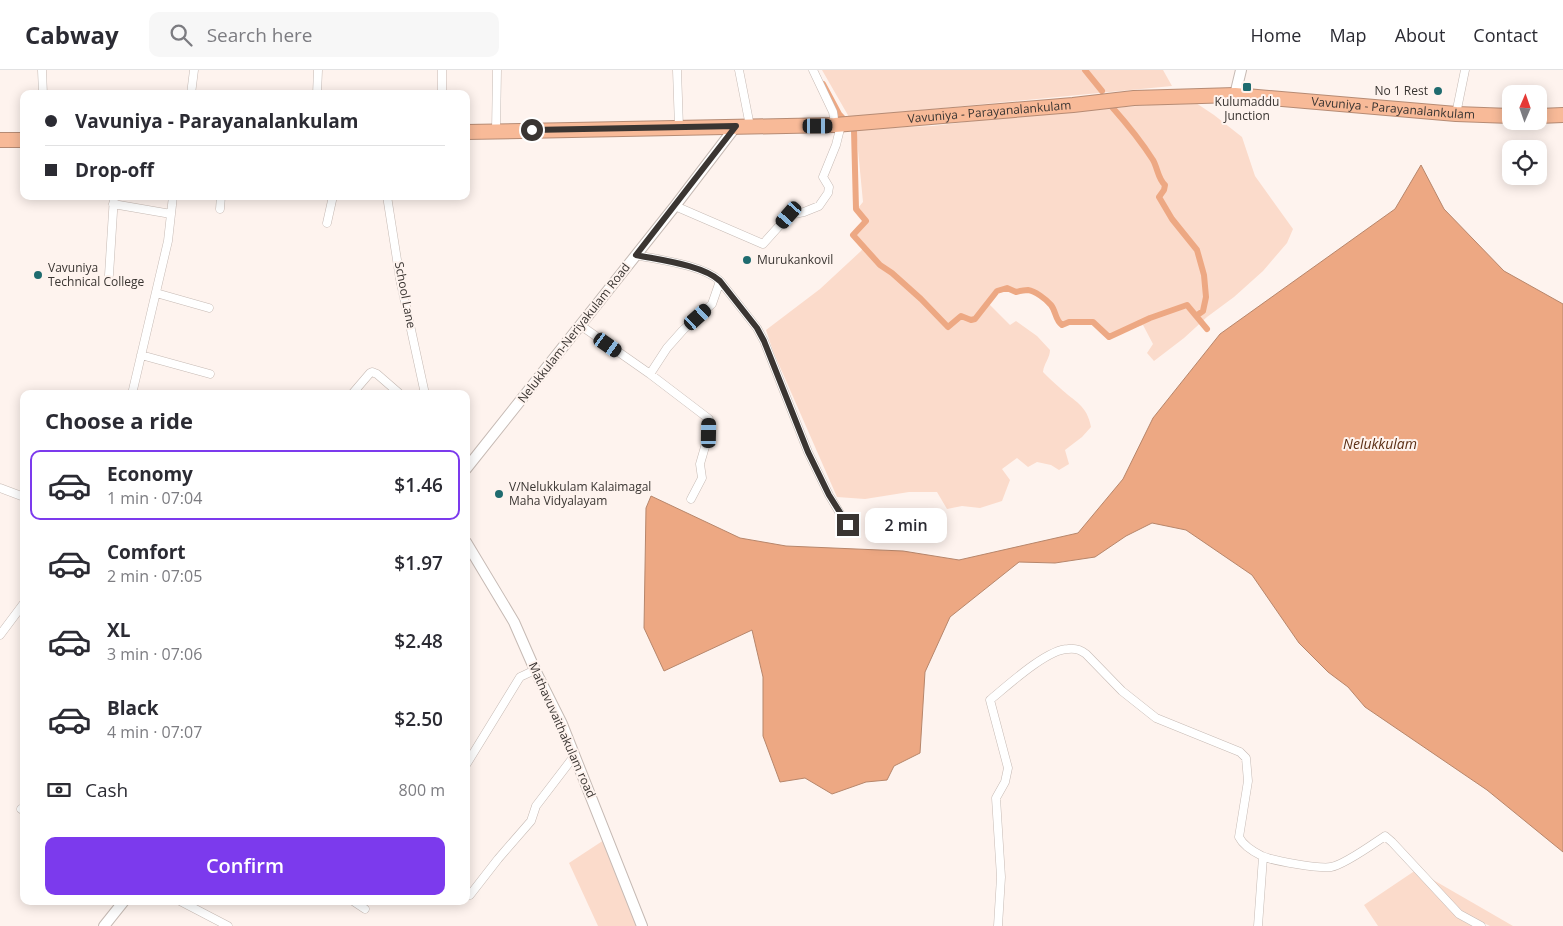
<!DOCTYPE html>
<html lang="en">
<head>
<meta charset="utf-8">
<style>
  :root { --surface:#fff; --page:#f7f7f7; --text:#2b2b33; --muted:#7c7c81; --line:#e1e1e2; --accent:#7c3aed }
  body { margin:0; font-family:"Open Sans",sans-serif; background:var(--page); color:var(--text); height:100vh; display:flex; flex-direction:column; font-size:19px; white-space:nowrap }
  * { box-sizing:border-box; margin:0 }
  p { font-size:16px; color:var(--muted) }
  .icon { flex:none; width:28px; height:28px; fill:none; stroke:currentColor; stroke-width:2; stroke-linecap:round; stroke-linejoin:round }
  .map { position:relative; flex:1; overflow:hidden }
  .drawer { position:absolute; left:20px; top:320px; width:450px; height:515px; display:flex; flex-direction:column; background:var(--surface); border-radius:10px; box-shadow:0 2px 12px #0003 }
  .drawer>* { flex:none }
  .hud { position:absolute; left:20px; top:20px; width:450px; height:110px; border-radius:10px; box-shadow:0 2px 12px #0003; display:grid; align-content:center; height:110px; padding:0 25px; background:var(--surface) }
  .needle { width:32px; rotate:2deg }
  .fabs { position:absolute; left:1502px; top:15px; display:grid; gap:10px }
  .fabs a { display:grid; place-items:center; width:45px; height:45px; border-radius:10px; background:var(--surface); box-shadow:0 2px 12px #0003; font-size:25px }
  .end { position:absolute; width:22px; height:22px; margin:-11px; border:6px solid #3a3532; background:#fff; box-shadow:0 0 0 2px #fff }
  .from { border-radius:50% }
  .bubble { position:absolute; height:35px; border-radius:10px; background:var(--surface); box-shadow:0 2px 12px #0003; font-size:16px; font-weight:600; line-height:35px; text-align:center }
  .car { position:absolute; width:15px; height:30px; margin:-15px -8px; border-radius:6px; box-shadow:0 0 4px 1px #0007; background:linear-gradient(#222 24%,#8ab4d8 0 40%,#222 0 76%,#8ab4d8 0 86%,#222 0) }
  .hud b { display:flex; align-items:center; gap:18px; height:48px; font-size:19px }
  .hud b+b { border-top:1px solid var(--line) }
  .hud i { width:12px; height:12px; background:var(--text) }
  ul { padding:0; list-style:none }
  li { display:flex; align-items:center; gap:15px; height:70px; margin:0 10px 8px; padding:0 15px; border:2px solid transparent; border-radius:10px }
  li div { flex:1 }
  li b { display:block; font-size:19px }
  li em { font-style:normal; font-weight:600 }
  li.active { border-color:var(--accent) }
  li>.icon { width:45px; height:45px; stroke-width:1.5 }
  h2 { padding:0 25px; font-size:22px; line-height:60px }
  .pay { display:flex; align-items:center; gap:12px; height:55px; padding:0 25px; font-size:19px }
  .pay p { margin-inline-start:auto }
  .button { display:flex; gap:10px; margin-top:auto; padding:10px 25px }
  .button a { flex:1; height:58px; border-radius:10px; background:var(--accent); color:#fff; font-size:20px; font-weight:600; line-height:58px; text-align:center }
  header { display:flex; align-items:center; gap:30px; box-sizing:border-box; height:70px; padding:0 25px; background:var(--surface); border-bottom:1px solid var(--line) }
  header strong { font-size:24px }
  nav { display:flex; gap:28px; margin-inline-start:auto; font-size:18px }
  .search { width:350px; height:45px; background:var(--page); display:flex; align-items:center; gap:12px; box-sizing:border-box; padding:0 18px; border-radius:10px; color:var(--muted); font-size:19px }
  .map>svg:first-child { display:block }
  .green { fill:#fbdbcb }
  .water { fill:#eda883; stroke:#b7866b }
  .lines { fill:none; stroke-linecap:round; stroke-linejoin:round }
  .canal { stroke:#eda883; stroke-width:6 }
  .street-casing { stroke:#c6bab4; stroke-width:9 }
  .secondary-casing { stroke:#c6bab4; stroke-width:12 }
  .highway-casing { stroke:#b68b74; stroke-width:16 }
  .street { stroke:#fff; stroke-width:8 }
  .secondary { stroke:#fff; stroke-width:10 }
  .highway { stroke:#f8ba98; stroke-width:14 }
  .route { stroke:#3a3532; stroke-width:6 }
  .poi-dot { fill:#1f6b6f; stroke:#fef3ee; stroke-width:2 }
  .labels { text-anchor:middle; stroke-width:4; stroke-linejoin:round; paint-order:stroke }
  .poi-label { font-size:12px; fill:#3a3532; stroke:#fef3ee; text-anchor:start }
  .street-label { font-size:12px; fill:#3a3532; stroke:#fef3ee }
  .water-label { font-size:14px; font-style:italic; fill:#5b2e14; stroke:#fef3ee }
</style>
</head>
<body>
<header>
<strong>Cabway</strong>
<div class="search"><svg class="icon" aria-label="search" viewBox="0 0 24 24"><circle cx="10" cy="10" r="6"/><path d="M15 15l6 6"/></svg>Search here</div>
<nav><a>Home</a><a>Map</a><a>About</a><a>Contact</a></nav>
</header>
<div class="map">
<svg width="1563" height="856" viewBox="0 0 1563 856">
  <rect width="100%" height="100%" fill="#fef3ee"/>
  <!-- green -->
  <path class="green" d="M822 0H1163L1172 16 849 47Z
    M1190 29 1214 45 1242 67 1255 106 1293 159 1287 173 1263 201 1234 227 1207 247 1184 268 1154 291 1147 283 1153 274 1143 255 1110 265 1092 250H1073L1063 253C1054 238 1044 219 1025 218 1021 218 1017 220 1013 220 1008 220 1002 220 997 220L987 232 1010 255 1016 251 1037 266 1050 280C1050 288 1044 293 1043 302 1048 307 1054 313 1060 318 1075 332 1087 335 1091 357L1082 367 1065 380 1069 394 1059 400 1051 395 1037 392 1028 397 1017 388 1002 399 1010 410 1002 431 980 438 962 436 947 439 937 422H909L865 429 837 427 773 281 766 260 820 219 861 181 865 175 856 165 868 150 858 138 863 132 856 59 933 56 1006 47 1149 35Z
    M604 770 639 856H598L569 793Z
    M1416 800 1513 856H1490L1446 835 1463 851 1473 856H1378L1364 835Z"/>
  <!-- water -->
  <path class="water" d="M1421 95 1444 139 1504 201 1563 234V782L1487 720 1365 637 1348 617 1328 602 1299 573 1252 505 1186 460 1152 453 1126 466 1095 487 1055 493 1019 492 950 547 925 602 920 683 894 696 887 710 866 712 832 724 805 708 780 712 763 666V607L752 560 664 601 644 558 646 438 651 426 740 468 786 476 903 481 959 490 1078 463 1123 409 1153 348 1220 264 1395 139Z"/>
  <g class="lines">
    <!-- canal -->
    <path class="canal" d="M1085 0 1102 21
      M823 14 839 44 854 60 856 139 866 151 853 165 880 195 892 203 921 229 948 257 961 246 971 250 975 249 997 221 1007 218 1016 222C1020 221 1024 220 1028 220 1035 221 1046 229 1051 235 1056 241 1055 250 1062 255L1069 252H1093L1109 267 1150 248 1187 235 1207 259
      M1112 37C1127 54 1141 71 1153 90 1158 99 1158 109 1165 115L1164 120 1159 127 1172 149 1197 180 1204 205 1206 227 1203 241 1196 246"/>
    <defs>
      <path id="street" d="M42 0 43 24
        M677 0 679 57
        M739 0 750 56
        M813 0 833 42 835 55
        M191 24 194 0
        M317 24 318 0
        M442 24V0
        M1456 44 1465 0
        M496 61 497 0
        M387 126 400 209 425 324
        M113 134 171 144
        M675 136 763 174 789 145 804 142 819 136 828 123 829 117 823 107 836 75 841 55
        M220 139 221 126
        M327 153 333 126
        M636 185C660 190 703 195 720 211L757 258 764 271 808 382 829 425 847 455
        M109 205 114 126
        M156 223 209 238
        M580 255 650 304 709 349V363L700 394 702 408 691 429
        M141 285 210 304
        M650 304 667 278 683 260 712 234 720 211
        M132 324 168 171 173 126
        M352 324 370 303 372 302 377 304 400 324
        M0 418 24 427
        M0 565 24 533
        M466 695 520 607 535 600
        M21 739 24 741
        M470 825 498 789 531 751 536 736 575 685
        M180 831 228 856
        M353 831 365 839
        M998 856 1001 807 996 728 1005 712 1008 698 990 630C1007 616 1047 579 1068 579 1075 578 1081 580 1086 584L1122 621 1156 648 1240 682 1246 688 1248 711 1239 767C1243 775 1254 782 1262 786 1273 791 1320 799 1331 797 1344 795 1373 774 1385 766L1392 772 1459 844 1481 856
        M1258 856 1263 787"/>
      <path id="secondary" d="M1235 25 1241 0
        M466 399 675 136 736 56
        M466 472 514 552 535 600 562 654 642 856
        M104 856 124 831"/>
      <g id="highway">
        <path d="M1539 46 1563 45"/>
        <path id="s1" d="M466 62 835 55 1073 35 1134 28 1235 25 1456 44 1511 46"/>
        <path d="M0 70H24"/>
      </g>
    </defs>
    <!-- street casing -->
    <use href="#street" class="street-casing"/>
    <!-- secondary casing -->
    <use href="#secondary" class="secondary-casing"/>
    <!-- highway casing -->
    <use href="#highway" class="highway-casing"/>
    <!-- street -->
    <use href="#street" class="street"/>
    <!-- secondary -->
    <use href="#secondary" class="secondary"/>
    <!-- highway -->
    <use href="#highway" class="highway"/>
  </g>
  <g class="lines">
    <!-- route -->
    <path class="route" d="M532 60 736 56 636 185C660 190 703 195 720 211L757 258 764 271 808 382 829 425 848 455"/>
  </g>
  <!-- markers -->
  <g class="poi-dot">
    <rect x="1242" y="12" width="10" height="10" rx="2.5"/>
    <circle cx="1438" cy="21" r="5"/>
    <circle cx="747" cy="190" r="5"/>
    <circle cx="38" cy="205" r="5"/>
    <circle cx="499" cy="424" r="5"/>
  </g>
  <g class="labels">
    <!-- poi labels -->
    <g class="poi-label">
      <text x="1428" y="25" text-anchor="end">No 1 Rest</text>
      <text x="1247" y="36" text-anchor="middle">Kulumaddu<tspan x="1247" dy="14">Junction</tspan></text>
      <text x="757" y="194">Murukankovil</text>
      <text x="48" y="202">Vavuniya<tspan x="48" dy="14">Technical College</tspan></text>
      <text x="509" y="421">V/Nelukkulam Kalaimagal<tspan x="509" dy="14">Maha Vidyalayam</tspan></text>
    </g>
    <!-- street labels -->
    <g class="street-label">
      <text dy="4" stroke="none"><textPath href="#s1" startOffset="929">Vavuniya - Parayanalankulam</textPath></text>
      <text dy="4" stroke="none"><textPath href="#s1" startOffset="524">Vavuniya - Parayanalankulam</textPath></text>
      <text transform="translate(405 225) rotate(79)" y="4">School Lane</text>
      <text transform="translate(574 263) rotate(-52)" y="4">Nelukkulam-Neriyakulam Road</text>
      <text transform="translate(562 660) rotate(66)" y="4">Mathavuvaithakulam road</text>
    </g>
    <!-- water labels -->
    <g class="water-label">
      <text x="1380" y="379">Nelukkulam</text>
    </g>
  </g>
</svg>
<div class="fabs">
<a><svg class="needle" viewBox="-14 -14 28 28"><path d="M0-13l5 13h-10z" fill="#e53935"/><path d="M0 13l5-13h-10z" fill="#7c7c81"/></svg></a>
<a><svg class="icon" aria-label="locate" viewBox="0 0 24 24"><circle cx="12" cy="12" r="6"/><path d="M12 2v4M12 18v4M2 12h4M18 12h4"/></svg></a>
</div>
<i class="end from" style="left:532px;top:60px"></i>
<i class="end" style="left:848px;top:455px"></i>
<div class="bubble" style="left:865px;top:438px;width:82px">2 min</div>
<i class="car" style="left:818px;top:56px;rotate:90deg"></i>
<i class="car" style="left:789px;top:145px;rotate:221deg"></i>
<i class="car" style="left:698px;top:247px;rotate:48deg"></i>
<i class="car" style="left:608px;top:275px;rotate:125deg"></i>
<i class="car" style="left:709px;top:363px;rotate:1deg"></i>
<div class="hud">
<b><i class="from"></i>Vavuniya - Parayanalankulam</b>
<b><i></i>Drop-off</b>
</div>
<section class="drawer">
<h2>Choose a ride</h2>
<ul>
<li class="active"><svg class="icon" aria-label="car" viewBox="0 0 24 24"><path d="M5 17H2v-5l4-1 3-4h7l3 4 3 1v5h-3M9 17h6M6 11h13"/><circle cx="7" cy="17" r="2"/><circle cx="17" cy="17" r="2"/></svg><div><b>Economy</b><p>1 min · 07:04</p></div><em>$1.46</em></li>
<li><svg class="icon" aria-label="car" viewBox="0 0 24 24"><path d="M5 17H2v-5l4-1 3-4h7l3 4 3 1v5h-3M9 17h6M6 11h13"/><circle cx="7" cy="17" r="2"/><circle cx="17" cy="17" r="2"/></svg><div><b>Comfort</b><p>2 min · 07:05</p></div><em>$1.97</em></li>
<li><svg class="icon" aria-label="car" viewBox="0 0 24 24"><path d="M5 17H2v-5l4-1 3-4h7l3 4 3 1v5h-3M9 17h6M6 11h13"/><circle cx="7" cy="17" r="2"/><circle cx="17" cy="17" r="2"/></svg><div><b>XL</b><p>3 min · 07:06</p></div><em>$2.48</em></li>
<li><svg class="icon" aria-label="car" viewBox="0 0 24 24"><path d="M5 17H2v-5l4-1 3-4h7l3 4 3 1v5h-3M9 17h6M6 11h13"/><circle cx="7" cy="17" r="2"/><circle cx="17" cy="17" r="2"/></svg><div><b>Black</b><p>4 min · 07:07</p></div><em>$2.50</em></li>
</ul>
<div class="pay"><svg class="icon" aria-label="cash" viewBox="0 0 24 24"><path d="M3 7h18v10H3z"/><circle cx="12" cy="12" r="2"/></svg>Cash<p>800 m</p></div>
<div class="button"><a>Confirm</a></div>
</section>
</div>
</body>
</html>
